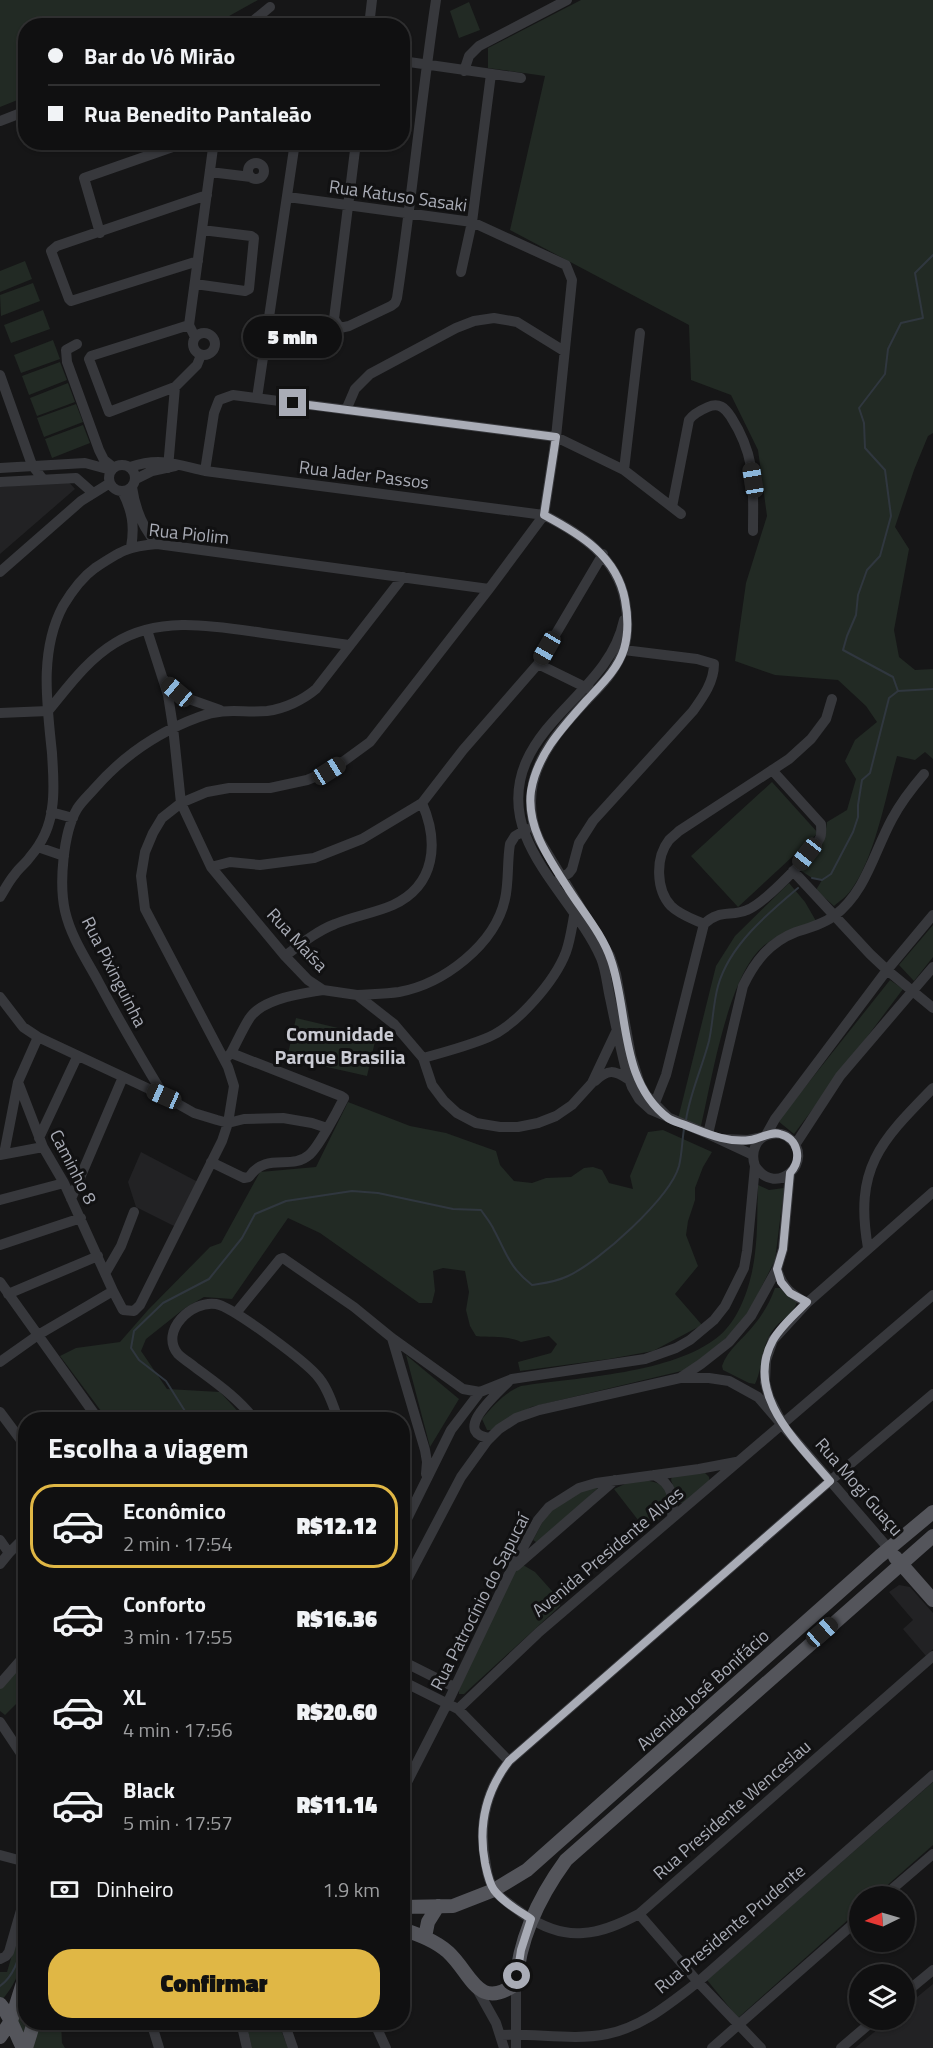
<!DOCTYPE html>
<html lang="pt">
<head>
<meta charset="utf-8">
<style>
  :root { --surface:#101011; --page:#1e1e1f; --text:#f1f3f6; --muted:#9c9d9f; --line:#303031; --accent:#e0b745 }
  body { margin:0; font-family:"Titillium Web",sans-serif; background:var(--page); color:var(--text); height:100vh; display:flex; flex-direction:column; font-size:22px; white-space:nowrap }
  * { box-sizing:border-box; margin:0 }
  p { font-size:20px; color:var(--muted) }
  .icon { flex:none; width:33px; height:33px; fill:none; stroke:currentColor; stroke-width:2; stroke-linecap:round; stroke-linejoin:round }
  .map { position:relative; flex:1; overflow:hidden }
  .side { position:absolute; left:18px; top:1412px; width:392px; height:618px; display:flex; flex-direction:column; background:var(--surface); border-radius:24px; box-shadow:0 2px 4px #0004,0 0 0 2px var(--line) }
  .side>* { flex:none }
  .top-card { position:absolute; left:18px; top:18px; width:392px; height:132px; border-radius:24px; box-shadow:0 2px 4px #0004,0 0 0 2px var(--line); display:grid; align-content:center; height:132px; padding:0 30px; background:var(--surface) }
  .needle { width:39px; rotate:265deg }
  .buttons { position:absolute; left:849px; top:1886px; display:grid; gap:12px }
  .buttons a { display:grid; place-items:center; width:66px; height:66px; border-radius:50%; background:var(--surface); box-shadow:0 2px 4px #0004,0 0 0 2px var(--line); font-size:30px }
  .end { position:absolute; width:27px; height:27px; margin:-14px; border:8px solid #a9acb6; background:#111; box-shadow:0 0 0 3px #111 }
  .from { border-radius:50% }
  .bubble { position:absolute; height:42px; border-radius:21px; background:var(--surface); box-shadow:0 2px 4px #0004,0 0 0 2px var(--line); font-size:20px; font-weight:800; line-height:42px; text-align:center }
  .car { position:absolute; width:18px; height:36px; margin:-18px -9px; border-radius:8px; box-shadow:0 0 4px 2px #0007; background:linear-gradient(#222 24%,#8ab4d8 0 40%,#222 0 76%,#8ab4d8 0 86%,#222 0) }
  .top-card b { display:flex; align-items:center; gap:21px; height:57px; font-size:22px }
  .top-card b+b { border-top:2px solid var(--line) }
  .top-card i { width:15px; height:15px; background:var(--text) }
  ul { padding:0; list-style:none }
  li { display:flex; align-items:center; gap:18px; height:84px; margin:0 12px 9px; padding:0 18px; border:3px solid transparent; border-radius:24px }
  li div { flex:1 }
  li b { display:block; font-size:22px }
  li em { font-style:normal; font-weight:800 }
  li.current { border-color:var(--accent) }
  li>.icon { width:54px; height:54px; stroke-width:1.5 }
  h2 { padding:0 30px; font-size:27px; line-height:72px }
  .pay { display:flex; align-items:center; gap:15px; height:66px; padding:0 30px; font-size:22px }
  .pay p { margin-inline-start:auto }
  .primary-button { display:flex; gap:12px; margin-top:auto; padding:12px 30px }
  .primary-button a { flex:1; height:69px; border-radius:24px; background:var(--accent); color:#111; font-size:24px; font-weight:800; line-height:69px; text-align:center }
  .map>svg:first-child { display:block }
  .built { fill:#222224 }
  .green { fill:#222a24 }
  .lines { fill:none; stroke-linecap:round; stroke-linejoin:round }
  .stream { stroke:#30373f; stroke-width:2 }
  .minor { stroke:#37383c; stroke-width:10 }
  .major { stroke:#54555b; stroke-width:14 }
  .route { stroke:#a9acb6; stroke-width:8 }
  .labels { text-anchor:middle; stroke-width:6; stroke-linejoin:round; paint-order:stroke }
  .street-label { font-size:18px; fill:#a9acb6; stroke:#111112 }
  .neighbourhood-label { font-size:20px; font-weight:bold; fill:#cacbd3; stroke:#111112 }
</style>
</head>
<body>
<div class="map">
<svg width="933" height="2048" viewBox="0 0 933 2048">
  <rect width="100%" height="100%" fill="#161617"/>
  <!-- built -->
  <path class="built" d="M68 481 75 489 0 554V487Z
    M141 1152 198 1182 176 1227 136 1207 128 1182Z
    M899 1585 910 1587 933 1613V1649L926 1656 903 1629 913 1620 889 1592Z
    M933 1984V2048H855L890 2019H904L905 2007Z"/>
  <!-- green -->
  <path class="green" d="M0 0H258L213 25 26 26 25 97 0 107Z
    M581 0H933V433L928 436 914 470 895 527 909 549 894 630 899 657 915 670 933 669V759L925 752 915 760 897 756C886 795 875 858 851 890 847 896 840 901 834 906L816 890 822 880 812 878 800 870 825 835 827 822 847 810 856 779 845 761 855 740 877 722 866 706 838 680 775 675 735 661 746 583 767 516 758 450 731 395 691 380 689 325 510 230 545 76 488 68V48Z
    M469 2 480 30 459 38 450 11Z
    M25 261 32 279 0 292V271Z
    M33 283 40 301 1 316 0 295Z
    M43 310 50 329 11 343 4 325Z
    M53 340 60 359 21 373 14 355Z
    M60 362 67 380 29 395 22 376Z
    M68 383 75 402 37 416 30 398Z
    M76 404 83 422 44 437 37 418Z
    M83 425 90 443 52 458 45 439Z
    M772 782 818 833 738 907 691 856Z
    M789 883 805 902 816 921C799 927 781 933 766 944 728 972 712 1080 701 1126L678 1119 716 966 735 936Z
    M933 925V957L914 981 899 965Z
    M890 980 903 989 794 1134 778 1121Z
    M296 1018 376 1037 367 1076 287 1058Z
    M348 1102 410 1126 446 1133 496 1151 500 1165 514 1181 532 1183 546 1178 571 1177 584 1168 593 1167 602 1170 609 1183 633 1189 630 1176 648 1132 663 1130 712 1152 703 1167 695 1188V1200L688 1221 686 1235 698 1266 675 1294 702 1325 653 1351 609 1359 520 1371 518 1362 551 1353 557 1344 549 1336 521 1342C507 1335 492 1338 476 1336L470 1326 466 1310 469 1292 465 1271 443 1268 433 1271 435 1291 432 1303H419L320 1233 288 1218 232 1299 204 1297 185 1308 146 1339 141 1351 167 1389 220 1392 245 1419H107L60 1356 76 1348 120 1342 148 1310 210 1247 221 1243 260 1172 316 1167Z
    M758 1185 769 1190 784 1188 775 1260 745 1320 694 1368 531 1407 492 1430H487L482 1419C494 1405 504 1393 521 1386 579 1377 673 1374 719 1336 741 1318 752 1281 755 1253 758 1231 757 1207 758 1185Z
    M775 1288H780L797 1302C794 1314 780 1320 773 1330 761 1346 763 1367 755 1384L749 1383 723 1370 722 1366C727 1350 744 1338 754 1325 763 1314 770 1302 775 1288Z
    M406 1355 459 1399 430 1447Z
    M705 1473 709 1477 710 1483 685 1504 679 1502 671 1480 672 1476Z
    M644 1480C667 1483 669 1491 668 1513L645 1529 614 1489 627 1483Z
    M601 1485 539 1544 533 1540 549 1510 592 1486Z
    M523 1565 535 1572 560 1600V1606L464 1694H459V1689L515 1568Z
    M25 1655V1695L5 1715 0 1711V1687Z
    M933 1782V1845L875 1896H860L859 1910 738 2018 707 1980Z
    M25 1911C25 1946 26 1972 2 2000L0 1999V1972H7Z
    M25 1984 27 2022 22 2037 15 2021Z
    M38 2022H61L62 2043 65 2048H33Z
    M246 2022H278L288 2048H252Z"/>
  <g class="lines">
    <!-- stream -->
    <path class="stream" d="M898 691 933 689
      M812 878 822 880 831 874 853 832 858 817V805L862 780 870 773 889 698 898 691 893 677 843 650 847 636 856 615 858 595 867 570 880 556 891 516 885 470 865 448 864 423 859 408 885 374 888 349 901 323 923 318 915 273 933 255
      M686 1120C690 1093 702 1068 709 1041 713 1023 713 1004 718 986 729 946 767 914 798 888
      M190 1419 166 1381 139 1360 131 1348 134 1331 163 1303 209 1279 242 1238 255 1214 286 1201 352 1191 378 1193 453 1209 481 1210C485 1216 491 1223 494 1230 507 1254 509 1267 532 1285 545 1283 556 1282 568 1276 599 1262 670 1198 679 1166 682 1154 682 1141 684 1129
      M0 1986C17 1974 20 1951 26 1933"/>
    <!-- minor -->
    <path class="minor" d="M247 26 270 7
      M369 26 372 0
      M402 61 521 78
      M464 71 469 56 479 46 567 0
      M0 121 26 111
      M356 142 334 319 340 328 349 326 391 306 395 303 397 298C412 199 421 99 436 0
      M248 171a8 8 0 1 1 16 0a8 8 0 1 1-16 0Z
      M210 172 251 177
      M100 233 84 178 187 142
      M198 261 71 301 69 299 51 251 57 246 207 195
      M461 272 472 222 491 74
      M195 284 245 291 249 289 254 238 251 236 202 230
      M193 344a11 11 0 1 1 22 0a11 11 0 1 1-22 0Z
      M195 337 189 325 213 148 209 142
      M77 344 66 350 67 362 99 450 104 460 114 468
      M0 375 32 465 42 478
      M175 387 109 412 89 359 91 356 189 325
      M257 398 295 142
      M346 410 355 389 370 374 456 328 474 321 494 318 517 322 564 351
      M109 478a13 13 0 1 1 26 0a13 13 0 1 1-26 0Z
      M130 467C160 457 175 464 205 471L544 515C581 534 617 557 625 601 628 618 629 635 623 651 616 670 602 685 588 699 565 724 541 749 533 783 529 803 531 823 540 841L610 956 616 974 631 1056 640 1084 646 1095 669 1118
      M0 468 85 463 111 470
      M168 468 175 387 197 365 201 355
      M624 470 640 333
      M205 471 214 413 219 400 233 395 556 437 624 470 681 514
      M136 479 152 471 175 466
      M0 482 76 478 93 493
      M132 487C135 509 142 527 157 544
      M122 491C132 510 135 526 131 547
      M672 507 689 420C693 414 701 410 708 407 719 402 725 408 731 417 757 458 753 485 753 531
      M0 572 81 501 110 483
      M624 620C611 681 550 708 526 762 493 839 573 894 601 958 606 970 607 985 610 998 615 1022 620 1046 626 1070L632 1087 639 1099 651 1110 708 1134 753 1155
      M147 630 168 695 173 727 181 803 211 867 285 956 308 980 323 990 357 995 394 1024 423 1058 432 1085 444 1101 457 1113 476 1123 500 1127H518L538 1123 556 1116 572 1105 592 1083 617 1030 626 1028
      M538 664 591 690
      M163 679 189 699 220 710
      M0 713 48 711C68 687 87 660 115 643 159 615 215 626 263 633 292 637 321 641 349 645
      M51 812 73 818
      M38 847 64 856
      M211 867 230 862 260 865 314 858 362 839 422 803 463 750 538 664 603 554
      M793 871 870 954 887 970 933 1008
      M557 881 569 873 572 869 579 843 593 821 693 711C703 697 714 682 714 664L697 659 624 650
      M0 897C5 889 9 881 15 874 19 868 26 863 30 857 42 843 50 826 52 808 55 790 53 772 52 753 47 704 39 651 63 606 72 591 81 578 95 568 119 552 128 546 157 544L489 589
      M704 924C693 919 680 915 671 906 656 890 655 858 669 840 672 837 676 834 679 831L789 759 811 739 826 719 832 699
      M285 956C301 944 317 931 335 924 354 916 375 913 393 905 436 885 439 842 422 803
      M357 995C371 994 385 994 399 992 443 984 495 945 505 899 509 882 507 862 510 844L515 836 527 829
      M0 997 23 1027 38 1037 164 1096 194 1113 217 1120 228 1123 244 1119 283 1118 312 1123 327 1128
      M38 1037 18 1082 43 1147 64 1183 113 1291 123 1310 134 1311 140 1305 222 1141 228 1123 234 1086 228 1067 145 909 141 876 145 852 153 833 162 818 181 803 207 792 229 788H270L307 780 329 771 344 761 370 742 489 589 544 515 556 437 572 280 566 265 472 222 288 197
      M227 1057 231 1053C237 1042 242 1030 249 1019 262 998 301 994 323 990
      M423 1058C445 1052 468 1046 489 1037 518 1024 555 981 566 952 570 941 572 927 574 916L578 913
      M595 1081C608 1069 614 1070 628 1079
      M164 1096C141 1058 119 1020 98 981 86 959 71 937 65 911 59 884 63 833 77 809 82 801 89 795 95 788 124 755 158 732 199 717 225 707 241 713 267 711 284 709 303 700 316 689L403 577
      M653 1108 666 1075 704 924C719 909 731 917 747 910 765 903 811 855 820 838 822 834 821 829 821 824L772 770
      M708 1134 743 986C755 961 770 942 796 932 809 928 823 924 834 916 866 892 874 852 892 819 901 802 912 788 924 774
      M766 1135 775 1119 887 970 933 915
      M39 1138 77 1057
      M723 1139 748 1140 763 1137
      M795 1145 840 1076 933 967
      M4 1154 18 1082
      M0 1155 43 1147
      M211 1162 244 1178 249 1177C267 1151 291 1171 309 1155 318 1148 338 1110 344 1098L341 1096 231 1053
      M71 1199 123 1077
      M0 1200 64 1183
      M0 1245 81 1218
      M868 1248C854 1168 880 1142 933 1088
      M777 1269C782 1287 791 1294 807 1303
      M106 1272 121 1246 134 1212
      M0 1282 98 1419
      M8 1294 98 1256
      M236 1313 280 1259 283 1258 354 1307 392 1338 463 1389 480 1392
      M392 1338 425 1450 427 1462 426 1474
      M0 1362 38 1335 113 1291
      M680 1378H709L729 1381 758 1397 889 1549
      M933 1394 830 1481 509 1761C485 1792 478 1827 486 1865 487 1873 490 1884 495 1891 502 1900 514 1907 523 1914 541 1926 562 1935 583 1933 603 1932 622 1923 639 1914L933 1656
      M0 1412 26 1447
      M254 1419C238 1398 216 1383 196 1368 190 1363 183 1359 178 1354 159 1331 192 1300 216 1304 233 1307 308 1363 319 1378 328 1389 333 1405 338 1419
      M783 1425 769 1397 765 1382 766 1360 773 1340 807 1303 933 1192
      M490 1438C450 1433 498 1393 509 1381
      M654 1475C673 1484 674 1498 672 1518
      M402 1529 451 1430 480 1392 512 1379 645 1359 676 1348 690 1340 714 1320 725 1306 744 1268 747 1251 755 1166C750 1152 756 1136 772 1134 778 1133 785 1134 790 1139 815 1160 777 1199 755 1166
      M0 1540 9 1553 26 1536
      M0 1564 9 1553
      M516 1566 615 1480
      M402 1589 461 1477 487 1441 499 1429 516 1418 539 1410 680 1378 701 1364 729 1342 751 1316 777 1269 783 1249 790 1173
      M402 1661 454 1687
      M402 1681 458 1709 509 1761
      M0 1684 26 1654
      M458 1709 538 1633 933 1295
      M0 1722 26 1761
      M402 1792 447 1704 511 1570 538 1520 549 1507 579 1488 596 1483 699 1469 736 1462
      M0 1855 26 1862
      M884 1896 933 1854
      M639 1914 698 1982 761 2048
      M0 1959 6 1956 9 1952 26 1893
      M477 1989 496 2023 504 2048
      M904 1994 933 1970
      M151 2022 159 2048
      M241 2022 247 2048
      M284 2022 293 2048
      M374 2022 386 2048
      M501 2035C536 2033 573 2041 607 2034 643 2027 670 2003 698 1982L933 1775
      M516 2048V1984
      M712 2048 860 1918
      M841 2048 875 2019"/>
    <!-- major -->
    <path class="major" d="M895 1557 933 1600
      M402 1907 453 1906 494 1890 527 1870 880 1556 933 1512
      M402 1929C419 1935 434 1940 448 1952 472 1974 477 2011 516 1984 519 1938 539 1897 566 1860L933 1536
      M425 1937 428 1922 438 1906
      M0 2004C11 2016 15 2033 23 2048
      M0 2037 11 2021 26 1973
      M26 2048 34 2022"/>
  </g>
  <g class="lines">
    <!-- route -->
    <path class="route" d="M293 403 556 437 544 515C580 534 617 556 625 600 628 616 629 632 624 649 618 669 601 685 587 700 563 727 537 754 531 791 526 828 550 860 569 890 583 912 603 935 611 960 629 1012 619 1081 668 1118 672 1121 680 1123 685 1125 706 1133 726 1143 750 1140 760 1139 770 1131 780 1134 799 1139 802 1160 790 1173L783 1249 777 1269 781 1282 790 1293 807 1302C796 1313 781 1326 773 1340 743 1394 799 1444 830 1481L509 1761C486 1791 478 1826 485 1863 487 1872 489 1883 494 1890 503 1902 519 1911 531 1919L521 1950 517 1976"/>
  </g>
  <g class="labels">
    <!-- street labels -->
    <g class="street-label">
      <text transform="translate(398 196) rotate(8)" y="6">Rua Katuso Sasaki</text>
      <text transform="translate(364 475) rotate(7)" y="6">Rua Jader Passos</text>
      <text transform="translate(189 534) rotate(6)" y="6">Rua Piolim</text>
      <text transform="translate(297 940) rotate(47)" y="6">Rua Maísa</text>
      <text transform="translate(114 972) rotate(63)" y="6">Rua Pixinguinha</text>
      <text transform="translate(73 1167) rotate(63)" y="6">Caminho 8</text>
      <text transform="translate(859 1487) rotate(49)" y="6">Rua Mogi Guaçu</text>
      <text transform="translate(608 1552) rotate(-40)" y="6">Avenida Presidente Alves</text>
      <text transform="translate(480 1602) rotate(-63)" y="6">Rua Patrocínio do Sapucaí</text>
      <text transform="translate(703 1690) rotate(-42)" y="6">Avenida José Bonifácio</text>
      <text transform="translate(732 1810) rotate(-41)" y="6">Rua Presidente Wenceslau</text>
      <text transform="translate(730 1929) rotate(-40)" y="6">Rua Presidente Prudente</text>
    </g>
    <!-- neighbourhood labels -->
    <g class="neighbourhood-label">
      <text x="340" y="1041">Comunidade<tspan x="340" dy="23">Parque Brasilia</tspan></text>
    </g>
  </g>
</svg>
<div class="buttons">
<a><svg class="needle" viewBox="-14 -14 28 28"><path d="M0-13l5 13h-10z" fill="#e53935"/><path d="M0 13l5-13h-10z" fill="#9c9d9f"/></svg></a>
<a><svg class="icon" aria-label="layers" viewBox="0 0 24 24"><path d="M12 4l9 5-9 5-9-5zM3 14l9 5 9-5"/></svg></a>
</div>
<i class="end from" style="left:517px;top:1976px"></i>
<i class="end" style="left:293px;top:403px"></i>
<div class="bubble" style="left:243px;top:316px;width:99px">5 min</div>
<i class="car" style="left:753px;top:480px;rotate:351deg"></i>
<i class="car" style="left:547px;top:648px;rotate:210deg"></i>
<i class="car" style="left:177px;top:692px;rotate:310deg"></i>
<i class="car" style="left:329px;top:771px;rotate:58deg"></i>
<i class="car" style="left:807px;top:854px;rotate:218deg"></i>
<i class="car" style="left:164px;top:1096px;rotate:294deg"></i>
<i class="car" style="left:822px;top:1632px;rotate:49deg"></i>
<div class="top-card">
<b><i class="from"></i>Bar do Vô Mirão</b>
<b><i></i>Rua Benedito Pantaleão</b>
</div>
<section class="side">
<h2>Escolha a viagem</h2>
<ul>
<li class="current"><svg class="icon" aria-label="car" viewBox="0 0 24 24"><path d="M5 17H2v-5l4-1 3-4h7l3 4 3 1v5h-3M9 17h6M6 11h13"/><circle cx="7" cy="17" r="2"/><circle cx="17" cy="17" r="2"/></svg><div><b>Econômico</b><p>2 min · 17:54</p></div><em>R$12.12</em></li>
<li><svg class="icon" aria-label="car" viewBox="0 0 24 24"><path d="M5 17H2v-5l4-1 3-4h7l3 4 3 1v5h-3M9 17h6M6 11h13"/><circle cx="7" cy="17" r="2"/><circle cx="17" cy="17" r="2"/></svg><div><b>Conforto</b><p>3 min · 17:55</p></div><em>R$16.36</em></li>
<li><svg class="icon" aria-label="car" viewBox="0 0 24 24"><path d="M5 17H2v-5l4-1 3-4h7l3 4 3 1v5h-3M9 17h6M6 11h13"/><circle cx="7" cy="17" r="2"/><circle cx="17" cy="17" r="2"/></svg><div><b>XL</b><p>4 min · 17:56</p></div><em>R$20.60</em></li>
<li><svg class="icon" aria-label="car" viewBox="0 0 24 24"><path d="M5 17H2v-5l4-1 3-4h7l3 4 3 1v5h-3M9 17h6M6 11h13"/><circle cx="7" cy="17" r="2"/><circle cx="17" cy="17" r="2"/></svg><div><b>Black</b><p>5 min · 17:57</p></div><em>R$11.14</em></li>
</ul>
<div class="pay"><svg class="icon" aria-label="cash" viewBox="0 0 24 24"><path d="M3 7h18v10H3z"/><circle cx="12" cy="12" r="2"/></svg>Dinheiro<p>1.9 km</p></div>
<div class="primary-button"><a>Confirmar</a></div>
</section>
</div>
</body>
</html>
